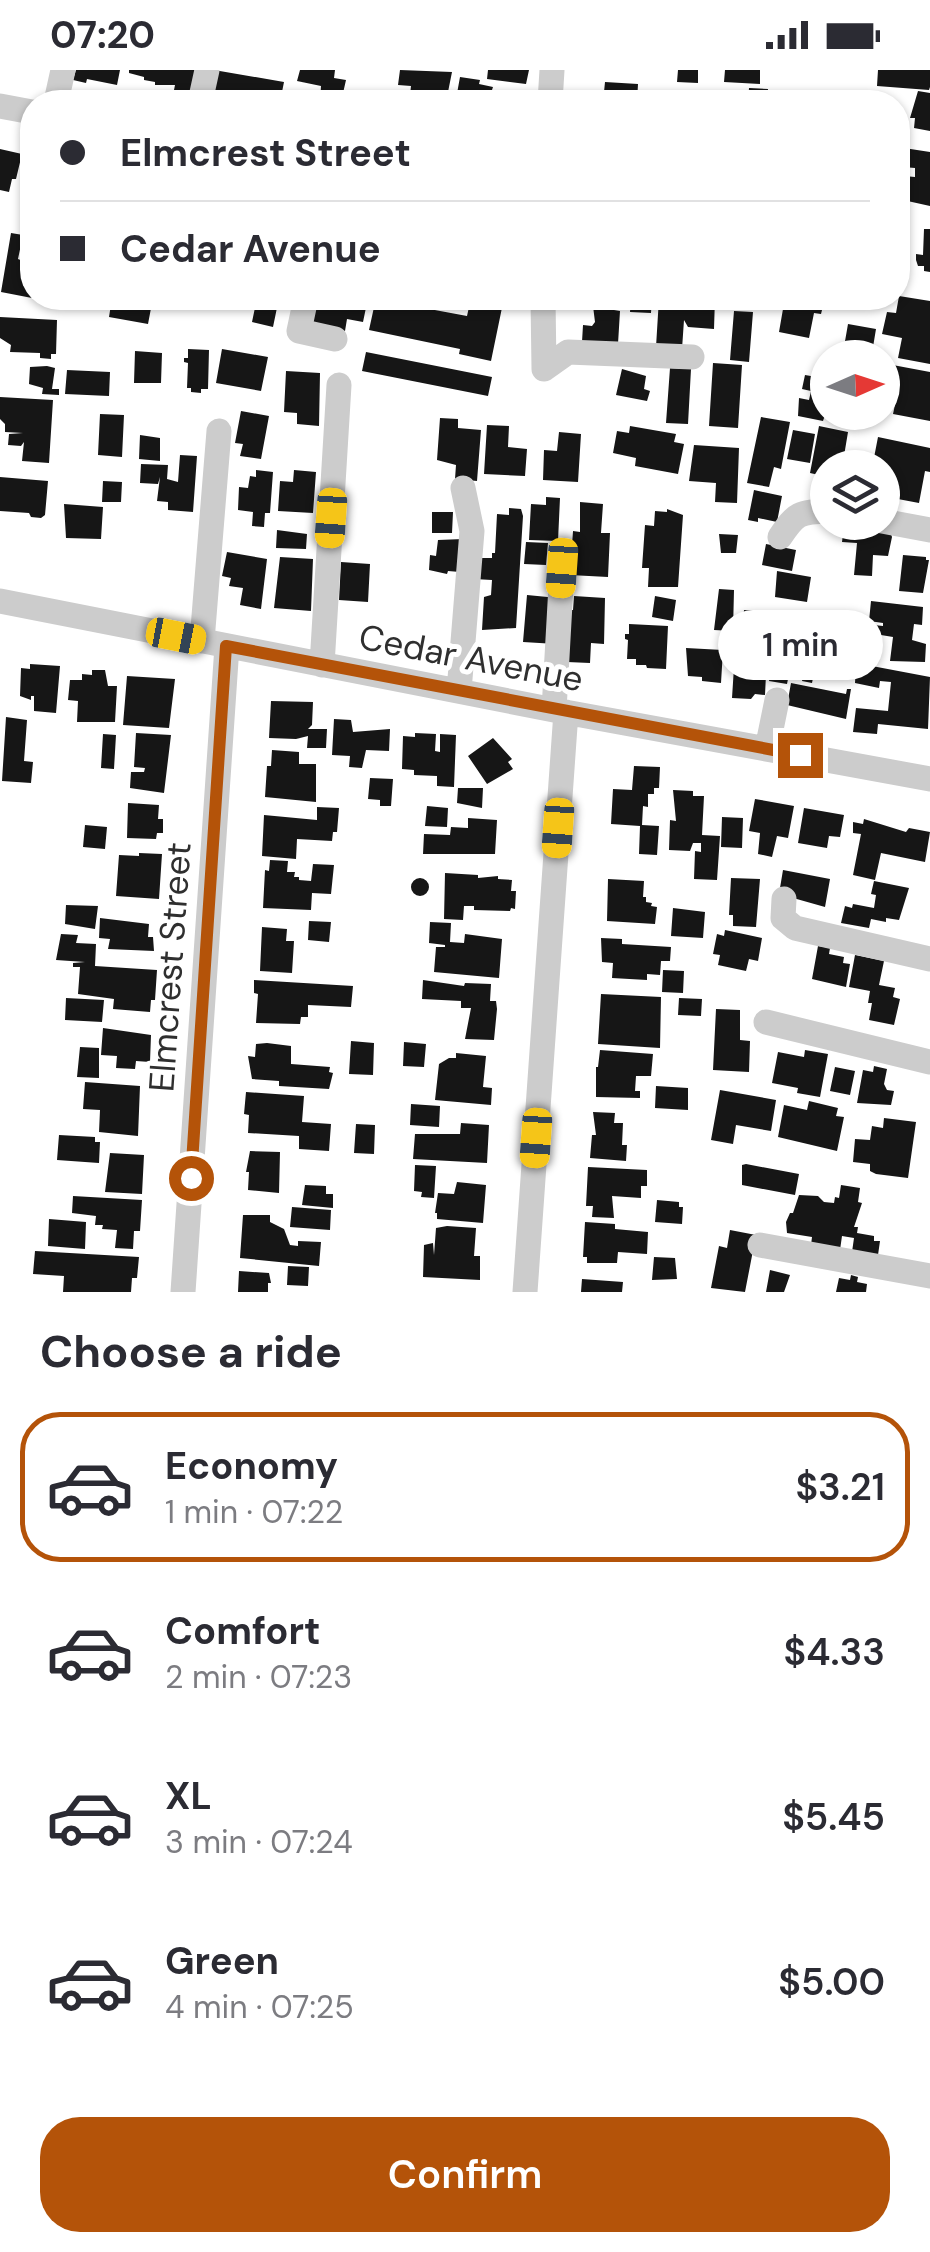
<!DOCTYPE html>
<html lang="en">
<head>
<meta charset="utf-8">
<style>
  :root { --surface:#fff; --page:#f2f2f3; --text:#2b2b33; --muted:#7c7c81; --line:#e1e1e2; --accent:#b45309 }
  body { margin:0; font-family:"DM Sans",sans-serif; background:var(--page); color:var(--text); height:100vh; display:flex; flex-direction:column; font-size:38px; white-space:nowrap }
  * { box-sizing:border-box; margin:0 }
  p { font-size:32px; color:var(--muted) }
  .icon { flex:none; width:55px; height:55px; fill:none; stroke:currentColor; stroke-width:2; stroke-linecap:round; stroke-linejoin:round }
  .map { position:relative; height:1222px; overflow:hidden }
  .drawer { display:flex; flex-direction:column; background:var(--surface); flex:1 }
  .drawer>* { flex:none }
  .hud { position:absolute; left:20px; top:20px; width:890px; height:220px; border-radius:40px; box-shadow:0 2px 8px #0004; display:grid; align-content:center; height:220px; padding:0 40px; background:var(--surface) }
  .needle { width:65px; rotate:87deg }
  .controls { position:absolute; left:810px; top:270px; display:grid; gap:20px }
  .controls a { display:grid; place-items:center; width:90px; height:90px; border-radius:50%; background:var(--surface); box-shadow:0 2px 8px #0004; font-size:50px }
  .end { position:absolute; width:45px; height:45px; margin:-22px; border:12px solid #b45309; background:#fff; box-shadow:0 0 0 5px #fff }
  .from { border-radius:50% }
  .bubble { position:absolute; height:70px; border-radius:35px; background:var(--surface); box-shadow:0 2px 8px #0004; font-size:32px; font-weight:600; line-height:70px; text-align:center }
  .car { position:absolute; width:30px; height:60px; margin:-30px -15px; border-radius:12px; box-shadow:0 0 8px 2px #0007; background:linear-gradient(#f5c518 24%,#345 0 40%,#f5c518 0 76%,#345 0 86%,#f5c518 0) }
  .hud b { display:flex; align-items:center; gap:35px; height:95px; font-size:38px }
  .hud b+b { border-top:2px solid var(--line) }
  .hud i { width:25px; height:25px; background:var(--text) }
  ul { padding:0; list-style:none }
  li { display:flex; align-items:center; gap:30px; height:150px; margin:0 20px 15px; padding:0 20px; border:5px solid transparent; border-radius:40px }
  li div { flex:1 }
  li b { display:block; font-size:38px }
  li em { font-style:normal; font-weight:600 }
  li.on { border-color:var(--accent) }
  li>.icon { width:90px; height:90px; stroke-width:1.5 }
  h2 { padding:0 40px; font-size:45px; line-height:120px }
  .action { display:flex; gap:20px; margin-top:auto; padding:20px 40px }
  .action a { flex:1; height:115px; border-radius:40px; background:var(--accent); color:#fff; font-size:40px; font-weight:600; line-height:115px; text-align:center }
  .status { display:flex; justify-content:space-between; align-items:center; height:70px; padding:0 50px; background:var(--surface); direction:ltr }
  .status svg { height:28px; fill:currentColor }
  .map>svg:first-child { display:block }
  .building { fill:#161616 }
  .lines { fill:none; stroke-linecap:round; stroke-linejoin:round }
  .minor { stroke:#ccc; stroke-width:25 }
  .route { stroke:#b45309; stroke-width:12 }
  .labels { text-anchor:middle; stroke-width:10; stroke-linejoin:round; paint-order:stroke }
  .street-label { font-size:35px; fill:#2f2f2f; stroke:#fff }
</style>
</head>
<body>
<div class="status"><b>07:20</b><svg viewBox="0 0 49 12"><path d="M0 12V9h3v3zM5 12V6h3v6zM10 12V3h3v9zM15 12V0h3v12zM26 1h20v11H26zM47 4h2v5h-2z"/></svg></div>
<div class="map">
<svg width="930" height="1222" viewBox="0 0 930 1222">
  <rect width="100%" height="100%" fill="#fff"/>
  <!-- building -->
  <path class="building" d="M76 0H120L117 15 87 9 86 13 73 10Z
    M129 0H200L195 24 174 20 175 15H155V12L144 10V7L129 3Z
    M214 0 284 12 280 32H252V29L237 27 236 32H208Z
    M300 0H335L334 8 346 10 341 32 320 31 321 16 297 11Z
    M400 0 452 2 446 32H431L410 25 411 16 398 15Z
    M488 0H529L526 14 487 9Z
    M678 0H698V13L677 12Z
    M725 0H760V14L724 12Z
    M878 0H930V17L929 20 877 16Z
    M460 7 480 10 479 14 493 17 492 20 525 26 523 32H490L491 28 479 26 478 32 456 29Z
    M605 12 638 14 637 32H603Z
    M749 18 768 19 767 32H748Z
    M918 21 930 23V61L914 58 915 48H910Z
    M904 78 930 82V136L903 130 904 106 915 107V98L903 97Z
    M0 79 22 84 16 109H12L9 122 0 120Z
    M924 159H930V202L924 201V196H918L916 190V184L923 185Z
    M11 163 23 165 18 189 32 195V228L1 222Z
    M899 226 930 231V294L898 288 902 268 882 264 887 242 896 243Z
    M112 228H142V231L152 233 148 254 109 247Z
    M257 228H279L273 257 252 252Z
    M312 228H368L363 252 347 249 345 261 307 253Z
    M376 228H409L408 235 467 246 471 228H504L491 291 459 284 460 279 369 260Z
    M592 228H615L614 240 620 241 618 274 582 272 583 255 592 256 595 252Z
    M631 228H652L651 243 630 242Z
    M659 228H715L714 259 688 257 684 250 682 279 656 277Z
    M778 228H825L821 244 814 243 809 268 779 262 783 239 776 238Z
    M734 241 753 242 749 292 730 290Z
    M0 247 57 250 56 284H51V289L40 288V283L10 282 11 275 0 268Z
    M848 254 876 259 872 283 844 277Z
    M188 279 209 280 208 319H201V323L191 322V318H187L188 293 184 292V288H188Z
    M222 279 268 287 261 321 216 313Z
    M135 281 162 283 161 313H134Z
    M366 282 492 307 488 326 362 301Z
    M713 293 742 295 738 358 709 356Z
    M882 293 930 302V351L893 344 897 325 887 323 888 319 882 318Z
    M47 296 55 298 52 319H59V325L42 324 43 318 29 314 30 297Z
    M670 298 691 299 688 354 666 353Z
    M622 299 646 306 644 319 650 321 647 331 616 325Z
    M67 300 110 302 109 326 65 324Z
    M286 301 320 303 319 356 297 354V343L284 342Z
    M805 305 828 309V336L823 351 798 346 799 328 809 330 811 321 802 319Z
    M0 327 53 330 49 393 22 391 24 372 21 376 8 375 9 364 23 363 5 362V354L0 349Z
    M241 341 269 346 261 389 240 386 243 374 235 373Z
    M100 344 124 345 122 387 98 385Z
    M761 347 790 352 781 399 774 397 769 417 747 413Z
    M440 348 458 349V358L481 360 477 411 455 409 456 395 437 390Z
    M487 355 509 356 508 377 527 379 525 406 484 404Z
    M630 356 676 364 674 372 684 374 678 404 635 396 636 388 613 383 617 361 629 363Z
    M819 356 848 362 842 398H828V407L810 403Z
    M793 360 815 364 810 393 787 389Z
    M559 362 581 364 578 412 543 410 544 380 557 381Z
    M140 365 160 368V391L139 389Z
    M878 367 930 378V402L925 401 919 433 882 426V398H872Z
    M694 375 739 378 737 433 715 432 716 413 689 411Z
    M180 385 197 386 193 442 168 440V432L157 431 160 407 158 414 140 413 141 394 168 395 167 409 178 412Z
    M256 400 273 402 270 443H265L264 457 252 456 253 442 238 440 239 417 248 418 250 406 256 407Z
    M294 400 316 402 313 443 278 441 280 411 293 412Z
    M0 407 48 411 45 445 41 448 31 447 29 443 0 441Z
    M103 411 122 412 121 432H102Z
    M754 420 782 426 777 452 758 448V452L748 450Z
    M546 427 560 428 558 471 529 470 531 434 546 435Z
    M580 432 603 434 601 463H610L608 507 570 505 573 461 580 462Z
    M64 434 103 437 101 469 66 468Z
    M509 438 521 439 523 446 516 558 482 560 484 527 491 525 492 510 474 509 476 488H492V483H495L497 444 509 445Z
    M667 439 683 445 678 517H648L649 498H642L645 455 654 456 655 441 667 442Z
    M432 442H453L452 463H432Z
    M844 456 889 458 892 467 888 486 873 485 872 506 854 505 857 473 842 472Z
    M277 460 307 464 306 479 276 478Z
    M719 464 738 465 736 483H721Z
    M463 469 460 502 448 501 447 504 429 500 430 485 436 486 438 470Z
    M526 472 548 473 546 495 524 494Z
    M766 474 796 480 792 501 762 495Z
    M227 482 267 489 261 539 240 535 243 518 229 516 231 508 222 506Z
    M903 485 926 487V490H929L923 523 899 521Z
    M280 487 313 489 311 541 274 538Z
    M341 492 370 494 368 532 339 530Z
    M777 501 811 507 807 532 775 527Z
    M719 519 734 520 733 561 714 560Z
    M527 525 558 528 556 574 523 572Z
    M574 526 605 528 604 574 591 573 590 593 567 592 568 540H573Z
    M655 526 676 530 673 551 652 547Z
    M871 531 923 537 922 555 914 554 912 570 926 574 925 592 890 591 893 567 863 562 864 554 883 556V553L869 551Z
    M744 540 769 542 765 625 755 624 751 629 732 628 734 597 739 598Z
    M629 554 668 556 666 599 647 598 646 595H636V589H627L628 570 625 569V564H629Z
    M858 565 880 566 878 591 850 587 851 566Z
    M686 578 723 580 721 613 702 611V607L688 606Z
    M797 582 833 589 830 606 814 603 812 613 802 611 804 602 794 600 795 594 792 593Z
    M773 590 791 594 787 614 769 611Z
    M856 593 930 607 928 659 878 654 877 664 853 662 856 638 888 641 891 612 880 611 879 618 855 613Z
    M30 594 60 596 56 643 34 641V626H31V630L20 626 21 598 30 599Z
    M92 600H105L108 616H117L115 652H77L78 631 68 630 70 610H82V604L92 605Z
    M127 606 175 609 169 658 123 655Z
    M791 613 846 624 847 619H851L846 649 787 635Z
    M271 631 313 632 312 655 308 659H327L326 678H307L308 666 296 669 269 668Z
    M6 647 27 650 24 691 33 692 31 713 2 711Z
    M334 649 351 650 353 662 390 659 389 681 366 680 362 698 349 697 350 686 332 685Z
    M136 663 171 665 164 723 130 718 131 702H144L145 698 134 697Z
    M415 663 436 664 435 681 440 682V664L456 665 454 717 437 716V706L414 705V700L402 699 403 666 415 667Z
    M103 664 116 665 114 699 101 698Z
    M493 668 512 689 508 692 513 699 487 714 468 686Z
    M272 680 299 682V694H316V732L265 727 267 696H271Z
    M634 696 660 697 659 718H654V724H648V737L643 736 642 755 659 756 657 785 639 784 640 756 611 754 613 719 632 720Z
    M370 708 393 709 391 736H380V730L368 729Z
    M458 718H483L482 738 457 733Z
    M673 720 693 721V726H704L702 765 720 766 717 810 694 809 695 781 701 782V773H693L690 781 669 780 670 750 676 751Z
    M755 729 794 736 788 768 777 766 772 787 758 784 760 763 749 761Z
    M128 733 159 735 158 749H163V763H157L156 769 127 768Z
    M427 736 448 738 447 757 425 756Z
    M317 737 339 738 337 762H333L332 771 297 769 296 789 262 786 264 745 317 750Z
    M804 738 844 745 840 767 829 766 827 778 798 773Z
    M722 747 743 748 742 778 721 777Z
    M468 748 497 750 495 784H423L424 764 450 765 451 757 468 758Z
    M864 749 906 762 909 758 930 762 925 792 881 783 875 810 853 805 861 764 853 763V752L863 754Z
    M85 755 107 757 105 779 83 777Z
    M139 783 162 784 159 829 116 826 119 785 139 786Z
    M270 790 288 791 287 802H295L294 807H299V810L311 811 313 794 334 795 331 824 312 823 311 840 263 838 265 800 269 801Z
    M783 800 830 809 825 837 779 824Z
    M445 803 478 805V808L498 806V809L512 810 511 821H516L515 839 511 838 510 841 474 840V836H464L463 850 444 849Z
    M411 817a9 9 0 1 1 18 0a9 9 0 1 1-18 0Z
    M731 808 760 809 756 857 733 856V845H729Z
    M608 809 644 811 643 827H646V832L652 833 651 836 657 837 655 854 607 851Z
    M874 811 909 818 899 850 886 848V852L871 849 869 858 841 853 845 836 852 838 853 834 874 838 876 825 871 824Z
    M66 835 98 836 95 859 65 854Z
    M673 838 705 842 703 868 671 866Z
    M100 848 149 854 148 867H153L154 881 108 879 110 869 99 868Z
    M309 851 331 852 329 872 308 870Z
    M430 852 451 853 450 872 464 873 465 864 502 869 499 908 434 902 436 877H445V875L429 873Z
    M262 857 287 859 286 871H294L292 903 260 901Z
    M725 860 762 868 758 891 749 889 746 901 718 895 720 885 713 884 717 864 724 866Z
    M61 864 78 865 76 873 96 874 95 896 157 900 155 930H151L150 942 113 939 114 929 78 924 80 897H73V893L85 892 56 890Z
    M601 868 622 869V874L671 877 670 891H661L660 905 647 904V910L612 908 613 893 602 892Z
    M818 876 830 878 829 884 844 887 843 893 850 894 846 917 812 909Z
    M855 885 884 891 879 915 895 918 893 927 900 929 894 955 869 950 872 933H868L870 921 849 917Z
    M663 900 684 901 683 923 662 922Z
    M254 910 353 916 351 937 308 935V947H301L300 954 256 953 258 924 254 923Z
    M423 910 464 916 465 913 491 914 490 931H496L497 939 494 970 465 969 471 938H461V931L422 929Z
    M601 924 661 927 660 978 598 974Z
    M66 928 104 930 102 952 65 950Z
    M679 928 702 929 701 946 678 945Z
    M716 939 740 940V970L750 971 749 1002 713 1000Z
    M103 958 151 965 150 992 136 991 135 999 116 998 117 986 101 985Z
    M351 971 374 973 373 1005 349 1004Z
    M404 972 426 974 424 997 403 996Z
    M267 973 291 976V994L330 997 329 1002 333 1003 329 1019 279 1016V1011L252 1009 248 986 255 987 256 974Z
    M80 977 99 978V1008L77 1007Z
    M600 980 653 984 651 1006H636L635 1021H640V1028L596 1027V997H598Z
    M805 980 828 984 820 1027 797 1023 798 1018 772 1013 778 982 804 987Z
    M456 983 486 986 483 1017 492 1018 491 1035 435 1030 439 994 449 988H456Z
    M874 996 887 999 884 1014 887 1020 894 1021 891 1035 857 1033 863 1000 873 1002Z
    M835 997 855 1001 850 1025 830 1021Z
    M85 1012 140 1016 138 1066 99 1062 100 1040 83 1039Z
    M656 1016 688 1018V1040L655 1038Z
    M720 1020 776 1030 771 1061 736 1055 733 1074 711 1070Z
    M246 1022 304 1026 302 1052 331 1054 329 1081 299 1079V1066L248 1063 249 1045 244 1044Z
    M809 1031 838 1038 836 1046 844 1047 837 1081 778 1067 784 1035 807 1040Z
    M411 1034 440 1036 439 1057 410 1055Z
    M593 1042 615 1043 614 1053H623L622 1075H627L626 1091 590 1088 592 1065H596Z
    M884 1048 916 1052 908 1108 876 1104 870 1101V1094L853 1092 855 1069 870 1070 872 1056 883 1058Z
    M461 1053 489 1055 487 1093 413 1089 415 1064H460Z
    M356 1054 375 1055 374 1084 354 1083Z
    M59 1065 95 1067V1072H100L99 1093 57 1090Z
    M250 1081 280 1082 279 1123 248 1120 249 1102H246Z
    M110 1083 144 1085 142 1124 105 1122Z
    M746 1094 799 1104 795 1125 742 1115V1095Z
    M415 1095 436 1096 434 1128 421 1127 422 1122 414 1121Z
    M588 1097 647 1100V1116H641V1128L612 1126 614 1148 592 1147 593 1136H586Z
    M457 1112 486 1115 483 1153 437 1149V1143H435L438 1123 454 1124Z
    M305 1115 326 1116V1124H333V1138L302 1135Z
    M841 1115 860 1118 858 1132 862 1133 854 1157H858L857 1163 874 1166V1171H880L878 1185 852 1182 854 1168 842 1166 840 1180 811 1175 812 1167 787 1163 786 1152 790 1143H793L799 1125 818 1126 824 1132 834 1133 835 1127 839 1128Z
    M73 1126 142 1130 140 1161H134L133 1179 115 1178 117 1160 102 1159 103 1155H95L96 1146 72 1143Z
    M657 1130 679 1132V1137H683L682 1154 655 1152Z
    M292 1137 331 1140 330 1160 290 1157Z
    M243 1145H270V1152L284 1159 290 1175 298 1176V1171L321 1172 319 1196 240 1188Z
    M49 1149 86 1152 85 1179 48 1176Z
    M585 1152 615 1154V1159L648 1162 647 1184 618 1182 617 1193H587V1187H583Z
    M447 1156 476 1158 474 1186H480V1210L423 1207 424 1175 433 1173 434 1185 436 1158Z
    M730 1160 756 1165 745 1222 711 1218 719 1176 727 1178Z
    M35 1181 139 1187 137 1208H132L131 1222H63L64 1206 33 1204Z
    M654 1187 675 1188 677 1209 652 1210Z
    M288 1196 309 1197 308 1216 287 1215Z
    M770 1200 790 1205 784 1222H766Z
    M239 1201 269 1203 271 1213H268V1222H238Z
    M851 1205 858 1207 857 1212 867 1214 866 1222H836L839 1208 850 1210Z
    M582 1209 623 1212 622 1222H581Z"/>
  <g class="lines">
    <!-- minor -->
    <path class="minor" d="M56 32 63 0
      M200 32 207 0
      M550 32 552 0
      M0 36 32 42
      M306 228 299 261 335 269
      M543 228 544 299
      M544 299 568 282 692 287
      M882 451 930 460
      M780 467C796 443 799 442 828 441
      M0 531 554 640 930 709
      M202 571 219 361
      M322 595 339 315
      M459 621 472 461 463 418
      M554 640 562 498
      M767 679 777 630
      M784 829 783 848 795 858 930 889
      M766 952 930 992
      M760 1175 930 1206
      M183 1222 227 576
      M525 1222 566 642"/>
  </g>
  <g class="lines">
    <!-- route -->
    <path class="route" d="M191 1108 226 576 800 685"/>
  </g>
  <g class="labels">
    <!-- street labels -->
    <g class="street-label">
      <text transform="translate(471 588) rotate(11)" y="12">Cedar Avenue</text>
      <text transform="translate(170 897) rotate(-86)" y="12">Elmcrest Street</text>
    </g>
  </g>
</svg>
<div class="controls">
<a><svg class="needle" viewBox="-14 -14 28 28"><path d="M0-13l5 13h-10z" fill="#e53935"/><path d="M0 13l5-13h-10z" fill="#7c7c81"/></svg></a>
<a><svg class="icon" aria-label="layers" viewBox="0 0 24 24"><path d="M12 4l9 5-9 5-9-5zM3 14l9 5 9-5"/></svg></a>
</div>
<i class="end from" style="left:191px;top:1108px"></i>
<i class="end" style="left:800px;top:685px"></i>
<div class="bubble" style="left:718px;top:540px;width:165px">1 min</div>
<i class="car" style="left:331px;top:448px;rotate:184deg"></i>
<i class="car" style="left:562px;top:498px;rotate:184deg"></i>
<i class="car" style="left:176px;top:566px;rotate:101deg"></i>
<i class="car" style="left:558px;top:758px;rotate:184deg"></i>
<i class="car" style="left:536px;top:1068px;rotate:184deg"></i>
<div class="hud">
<b><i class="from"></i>Elmcrest Street</b>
<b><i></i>Cedar Avenue</b>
</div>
</div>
<section class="drawer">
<h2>Choose a ride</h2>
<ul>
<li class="on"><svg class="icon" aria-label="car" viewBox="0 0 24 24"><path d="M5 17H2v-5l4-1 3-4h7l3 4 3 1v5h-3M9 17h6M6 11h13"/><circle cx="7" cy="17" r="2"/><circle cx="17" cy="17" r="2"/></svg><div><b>Economy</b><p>1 min · 07:22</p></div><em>$3.21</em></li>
<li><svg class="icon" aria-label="car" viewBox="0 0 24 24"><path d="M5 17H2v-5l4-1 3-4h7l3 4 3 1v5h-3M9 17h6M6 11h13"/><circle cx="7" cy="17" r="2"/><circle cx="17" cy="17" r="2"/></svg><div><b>Comfort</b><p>2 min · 07:23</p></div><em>$4.33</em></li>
<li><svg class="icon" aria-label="car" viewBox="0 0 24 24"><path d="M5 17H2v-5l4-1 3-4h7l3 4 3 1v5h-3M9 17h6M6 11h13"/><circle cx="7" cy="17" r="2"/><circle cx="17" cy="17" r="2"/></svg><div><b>XL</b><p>3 min · 07:24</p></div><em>$5.45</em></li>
<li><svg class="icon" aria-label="car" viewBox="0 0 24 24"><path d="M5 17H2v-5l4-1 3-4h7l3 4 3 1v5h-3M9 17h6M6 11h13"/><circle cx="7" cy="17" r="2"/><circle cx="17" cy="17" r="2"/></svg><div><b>Green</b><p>4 min · 07:25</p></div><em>$5.00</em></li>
</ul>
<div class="action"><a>Confirm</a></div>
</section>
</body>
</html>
